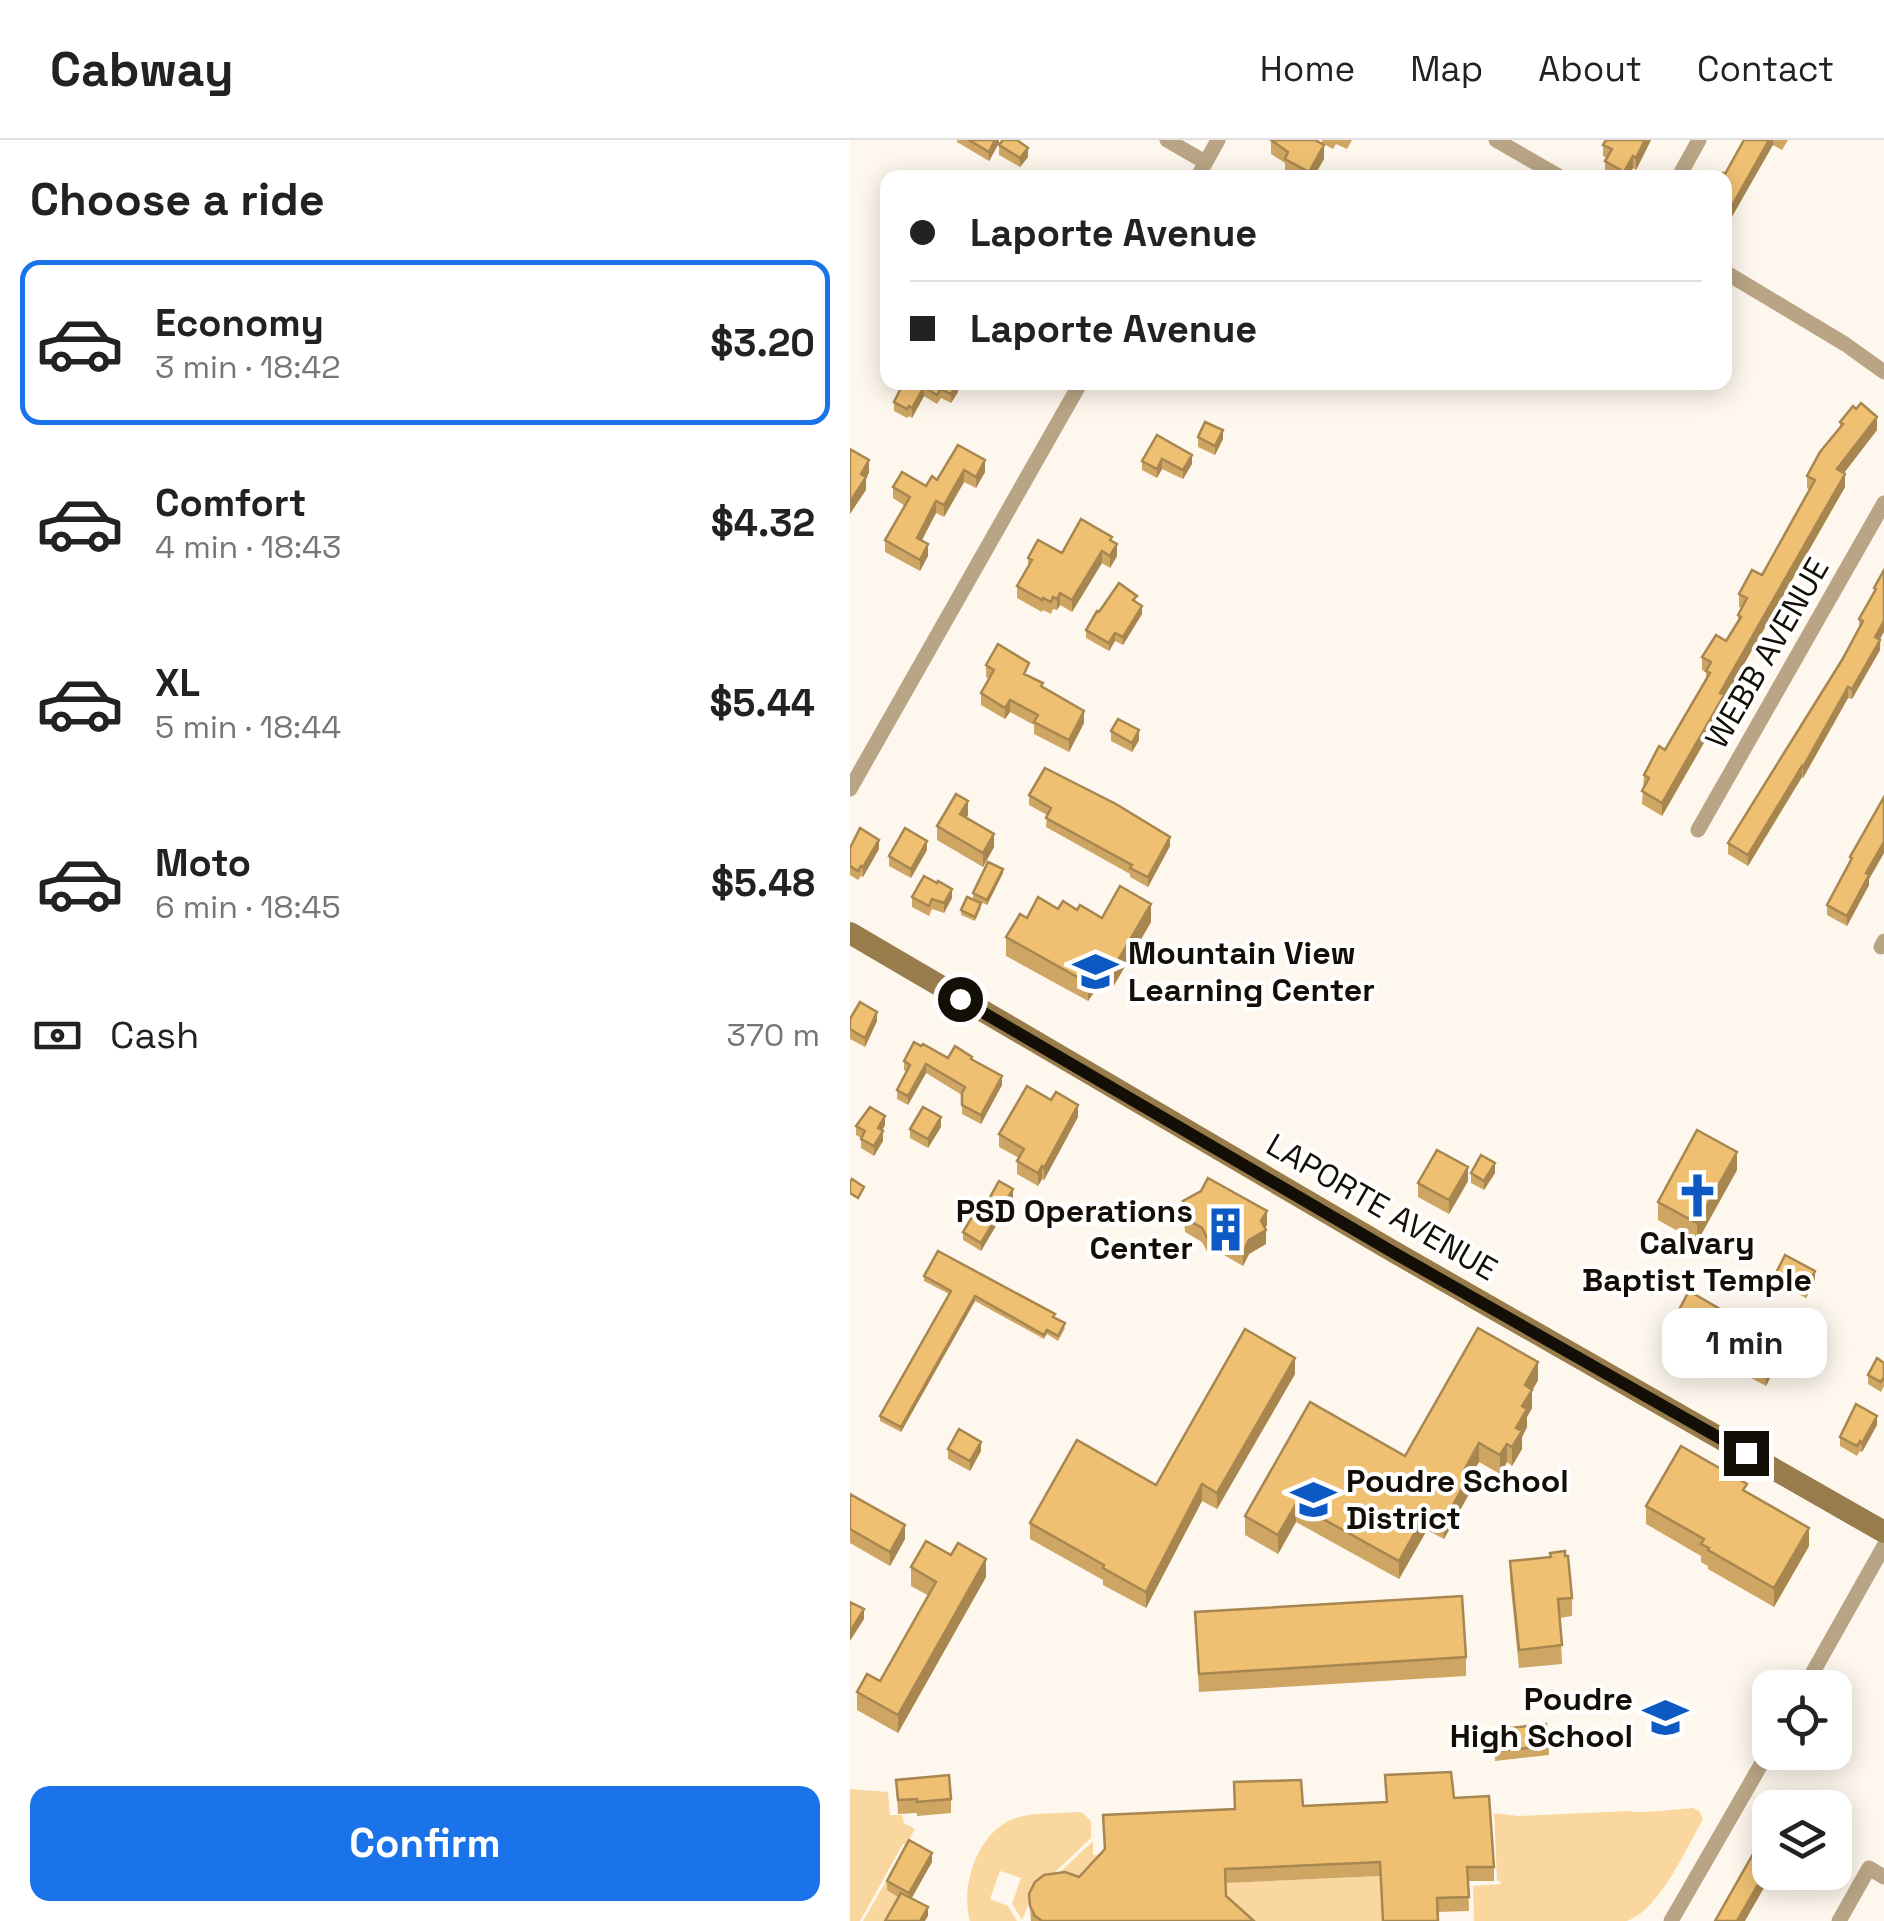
<!DOCTYPE html>
<html lang="en">
<head>
<meta charset="utf-8">
<style>
  :root { --surface:#fff; --page:#f2f2f2; --text:#222; --muted:#767676; --line:#e0e0e0; --accent:#1a73e8 }
  body { margin:0; font-family:"Space Grotesk",sans-serif; background:var(--page); color:var(--text); height:100vh; display:flex; flex-direction:column; font-size:38px; white-space:nowrap }
  * { box-sizing:border-box; margin:0 }
  p { font-size:32px; color:var(--muted) }
  .icon { flex:none; width:55px; height:55px; fill:none; stroke:currentColor; stroke-width:2; stroke-linecap:round; stroke-linejoin:round }
  .map { position:relative; flex:1; overflow:hidden }
  .side { display:flex; flex-direction:column; background:var(--surface); width:850px }
  .side>* { flex:none }
  .hud { position:absolute; left:30px; top:30px; width:852px; height:220px; border-radius:20px; box-shadow:0 5px 25px #0003; display:grid; align-content:center; height:220px; padding:0 30px; background:var(--surface) }
  .fabs { position:absolute; left:902px; top:1530px; display:grid; gap:20px }
  .fabs a { display:grid; place-items:center; width:100px; height:100px; border-radius:20px; background:var(--surface); box-shadow:0 5px 25px #0003; font-size:50px }
  .end { position:absolute; width:45px; height:45px; margin:-22px; border:12px solid #130e06; background:#fff; box-shadow:0 0 0 5px #fff }
  .from { border-radius:50% }
  .bubble { position:absolute; height:70px; border-radius:20px; background:var(--surface); box-shadow:0 5px 25px #0003; font-size:32px; font-weight:700; line-height:70px; text-align:center }
  .hud b { display:flex; align-items:center; gap:35px; height:95px; font-size:38px }
  .hud b+b { border-top:2px solid var(--line) }
  .hud i { width:25px; height:25px; background:var(--text) }
  ul { padding:0; list-style:none }
  li { display:flex; align-items:center; gap:30px; height:165px; margin:0 20px 15px; padding:0 10px; border:5px solid transparent; border-radius:20px }
  li div { flex:1 }
  li b { display:block; font-size:38px }
  li em { font-style:normal; font-weight:700 }
  li.active { border-color:var(--accent) }
  li>.icon { width:90px; height:90px; stroke-width:1.5 }
  h2 { padding:0 30px; font-size:45px; line-height:120px }
  .pay { display:flex; align-items:center; gap:25px; height:110px; padding:0 30px; font-size:38px }
  .pay p { margin-inline-start:auto }
  .cta { display:flex; gap:20px; margin-top:auto; padding:20px 30px }
  .cta a { flex:1; height:115px; border-radius:20px; background:var(--accent); color:#fff; font-size:40px; font-weight:700; line-height:115px; text-align:center }
  header { display:flex; align-items:center; gap:60px; box-sizing:border-box; height:140px; padding:0 50px; background:var(--surface); border-bottom:2px solid var(--line) }
  header strong { font-size:48px }
  nav { display:flex; gap:55px; margin-inline-start:auto; font-size:35px }
  main { display:flex; flex:1; min-height:0 }
  .map>svg:first-child { display:block }
  .green { fill:#fad79f }
  .lines { fill:none; stroke-linecap:round; stroke-linejoin:round }
  .street { stroke:#b9a585; stroke-width:15 }
  .secondary { stroke:#997c4b; stroke-width:22 }
  .wall { fill:#cea562 }
  .shaded-wall { fill:#a78650 }
  .building { fill:#efc072; stroke:#a78650; stroke-width:2.5 }
  .route { stroke:#130e06; stroke-width:12 }
  .labels { text-anchor:middle; stroke-width:8; stroke-linejoin:round; paint-order:stroke }
  .street-label { font-size:32px; fill:#130e06; stroke:#fff }
  .poi-label { font-size:32px; font-weight:bold; fill:#130e06; stroke:#fff; text-anchor:start }
</style>
</head>
<body>
<header>
<strong>Cabway</strong>
<nav><a>Home</a><a>Map</a><a>About</a><a>Contact</a></nav>
</header>
<main>
<section class="side">
<h2>Choose a ride</h2>
<ul>
<li class="active"><svg class="icon" aria-label="car" viewBox="0 0 24 24"><path d="M5 17H2v-5l4-1 3-4h7l3 4 3 1v5h-3M9 17h6M6 11h13"/><circle cx="7" cy="17" r="2"/><circle cx="17" cy="17" r="2"/></svg><div><b>Economy</b><p>3 min · 18:42</p></div><em>$3.20</em></li>
<li><svg class="icon" aria-label="car" viewBox="0 0 24 24"><path d="M5 17H2v-5l4-1 3-4h7l3 4 3 1v5h-3M9 17h6M6 11h13"/><circle cx="7" cy="17" r="2"/><circle cx="17" cy="17" r="2"/></svg><div><b>Comfort</b><p>4 min · 18:43</p></div><em>$4.32</em></li>
<li><svg class="icon" aria-label="car" viewBox="0 0 24 24"><path d="M5 17H2v-5l4-1 3-4h7l3 4 3 1v5h-3M9 17h6M6 11h13"/><circle cx="7" cy="17" r="2"/><circle cx="17" cy="17" r="2"/></svg><div><b>XL</b><p>5 min · 18:44</p></div><em>$5.44</em></li>
<li><svg class="icon" aria-label="car" viewBox="0 0 24 24"><path d="M5 17H2v-5l4-1 3-4h7l3 4 3 1v5h-3M9 17h6M6 11h13"/><circle cx="7" cy="17" r="2"/><circle cx="17" cy="17" r="2"/></svg><div><b>Moto</b><p>6 min · 18:45</p></div><em>$5.48</em></li>
</ul>
<div class="pay"><svg class="icon" aria-label="cash" viewBox="0 0 24 24"><path d="M3 7h18v10H3z"/><circle cx="12" cy="12" r="2"/></svg>Cash<p>370 m</p></div>
<div class="cta"><a>Confirm</a></div>
</section>
<div class="map">
<svg width="1034" height="1781" viewBox="0 0 1034 1781">
  <rect width="100%" height="100%" fill="#fef7ed"/>
  <!-- green -->
  <path class="green" d="M0 1649 38 1652 40 1675H52L54 1683 65 1689 56 1705 53 1704 10 1781H0Z
    M843 1668 849 1671 853 1679C836 1709 810 1769 777 1781H624L623 1746 651 1744 650 1741H647L644 1673 668 1676 780 1671C792 1674 827 1669 843 1668Z
    M226 1672 233 1673 241 1681V1698L183 1753 172 1780 162 1764 171 1738 150 1731 140 1759 158 1766 167 1781H120C110 1747 127 1693 163 1679 181 1672 206 1674 226 1672Z
    M243 1701V1715H254L227 1753 192 1749Z
    M530 1736 532 1781H388L376 1770 375 1743Z
    M38 1738 42 1740 51 1758 40 1781H13Z"/>
  <g class="lines">
    <!-- street -->
    <path class="street" d="M317 0 355 22
      M646 0 712 38
      M347 38 368 0
      M828 38 849 0
      M875 132 995 204 1034 232
      M0 649 231 242
      M848 690 1034 363
      M1031 807 1034 801
      M954 1548 1034 1406
      M821 1781 920 1609
      M989 1781 1019 1728 1034 1737"/>
    <!-- secondary -->
    <path class="secondary" d="M0 793 546 1113 1034 1392"/>
  </g>
  <!-- wall -->
  <path class="wall" d="M107 0H149V3L139 21 107 2Z
    M421 0 474 19 463 38H442L435 33V23L421 14Z
    M472 0H502L497 9 486 4 483 9 472 3Z
    M756 0H801L786 30 783 28 778 38H763L755 33V21L757 18 753 16V5Z
    M894 0H938L932 10 923 5 875 34Z
    M149 5 178 17 170 27 149 15Z
    M50 242H108V252L101 263 91 258 87 264 74 256 62 278 59 276 57 278 44 271V262L53 244Z
    M990 282 1027 290 994 333 995 347 874 559V568L812 676 792 664 794 635 815 610 856 540V532L852 530V517L876 501 888 481V475L892 468 889 467V454L912 435 960 350 957 348V336L990 289Z
    M307 295 342 324 333 339 312 329 307 338 292 330V321Z
    M348 297 373 299 365 315 348 307Z
    M108 305 135 332 126 348 114 342 94 377 86 373 71 400 78 416 70 431 35 412V400L55 366 43 358V347L76 346 87 340Z
    M262 401 267 416 260 428 252 423 222 472 210 465 207 470 203 469 201 474 193 470 192 472 167 458V446L178 426V418L212 413Z
    M1034 430 1030 510 1002 559 998 558 953 638 952 637 898 726 878 714V703L992 520 1009 489V479L1024 452V448Z
    M249 472 292 474 273 505 265 501 259 511 236 498V490Z
    M136 525 179 535V536L234 583 219 612 184 594V585L160 572 155 579 131 565V553L139 539 136 537Z
    M261 591 289 600 282 612 261 601Z
    M179 655 320 706 298 747 280 737V734L196 687 197 675 179 665Z
    M1034 657V713L1019 739V745L997 786 977 775V765L1000 723V717Z
    M118 675 116 677 144 707 133 727 87 700V686Z
    M0 708 29 709 13 737 11 736 8 740 0 735Z
    M77 710 61 738 39 726V716Z
    M153 733 137 765 123 758V753Z
    M87 743 102 758 94 773 82 769 79 776 62 767V757Z
    M131 768 125 781 111 775V770Z
    M208 769 227 770 252 778 301 782 263 847 252 841 238 861 156 816V797L177 778Z
    M0 879 27 881 15 907 0 899Z
    M98 918 122 919 152 945 131 984 112 974V955L76 933 58 965 47 959V950L57 932 54 930V921Z
    M228 977 194 1040 192 1039 188 1046 167 1034V1021L169 1018 149 1007V994Z
    M35 985 32 991 33 1001 24 1016 11 1008V998L6 995V986Z
    M91 987 78 1008 60 998V989Z
    M887 1030 847 1102 808 1080V1062Z
    M621 1033H645L634 1050 621 1043Z
    M618 1041 599 1074 568 1057V1043Z
    M163 1057 131 1111 113 1100V1092L130 1075Z
    M333 1061 417 1085 415 1088 416 1104 399 1114 393 1126 367 1111 359 1115 352 1102 335 1092Z
    M926 1133 965 1140 956 1158 926 1142Z
    M74 1136 205 1178 215 1188 208 1201 197 1194 194 1199 125 1161 51 1292 30 1281V1276L99 1154 74 1141Z
    M830 1168 882 1185 862 1221 848 1213V1209L841 1205V1196L846 1186 830 1177Z
    M967 1187 954 1209 942 1203V1193Z
    M930 1218 916 1246 892 1233V1223Z
    M1034 1223V1246L1031 1252 1018 1244V1235Z
    M445 1234 367 1369 352 1361 296 1468 253 1445V1440L180 1399V1383L306 1345Z
    M688 1240 682 1251V1268L677 1277V1287L672 1297V1309L662 1326 657 1322 650 1334 629 1322 619 1339V1354L594 1399 577 1390 549 1439 446 1382 428 1414 395 1395V1376L555 1316Z
    M1027 1285 1012 1312 1010 1311 1007 1316 990 1306V1297Z
    M98 1309 131 1311 120 1331 98 1319Z
    M897 1352 959 1406 924 1467 858 1429V1426L851 1422V1416L796 1384V1366Z
    M0 1354 55 1399 40 1426 0 1403Z
    M700 1417 722 1458V1476L710 1478 712 1524 669 1528 660 1439V1421Z
    M61 1427 136 1437 48 1593 7 1570V1552L30 1541 79 1456 61 1446Z
    M345 1472 616 1517V1536L349 1552Z
    M643 1590 699 1606V1615L645 1621Z
    M535 1635 604 1658 644 1727V1741H618L619 1771 587 1772 530 1736 376 1743V1756L404 1781H181L179 1754 229 1737 254 1710 253 1675 536 1662Z
    M46 1640 101 1659V1673L67 1676V1673L48 1674Z
    M82 1722 61 1758 78 1776 37 1750V1741Z
    M926 1732H947L942 1741Z"/>
  <!-- shaded-wall -->
  <path class="shaded-wall" d="M145 0H149V3L139 21V12Z
    M795 0H801L786 30V18Z
    M919 0H923V5L875 89V78Z
    M474 5V19L463 38H459V32Z
    M178 8V17L170 27V18Z
    M783 16V28L778 38H774V32Z
    M108 242V252L101 263V254Z
    M74 247V256L62 278V268Z
    M1027 277V290L987 342V329Z
    M373 290V299L365 315V306Z
    M342 315V324L333 339V330Z
    M312 319V329L307 338V329Z
    M19 320V333L16 338V350L0 374V362L11 334Z
    M135 320V332L126 348V337Z
    M114 330V342L94 377V365Z
    M995 334V347L874 559V568L812 676V663L870 553Z
    M86 361V373L67 410V398Z
    M78 404V416L70 431V420Z
    M267 404V416L260 428V416Z
    M252 411V423L222 472V460Z
    M210 453V465L207 470V459Z
    M292 466V474L273 505V497Z
    M1034 481V492L1025 507V497Z
    M265 493V501L259 511V503Z
    M1030 500V510L1002 559V549Z
    M998 547V558L953 638V627Z
    M160 560V572L155 579V568Z
    M234 571V583L219 612V600Z
    M289 590V600L282 612V603Z
    M952 626V637L898 726V715Z
    M118 661V675L110 687V674Z
    M144 694V707L133 727V713Z
    M320 697V706L298 747V737Z
    M29 700V709L13 737V727Z
    M77 701V710L61 738V729Z
    M1034 702V713L1019 739V745L997 786V776L1016 733Z
    M153 729V733L137 765V760Z
    M102 749V758L94 773V763Z
    M301 764V782L263 847V829Z
    M252 822V841L238 861V843Z
    M27 872V881L15 907V898Z
    M76 924V933L58 965V956Z
    M152 936V945L131 984V975Z
    M228 965V977L194 1040V1028Z
    M35 976V985L28 998V988Z
    M91 977V987L78 1008V999Z
    M33 991V1001L24 1016V1006Z
    M887 1012V1030L847 1102V1083Z
    M645 1023V1033L634 1050V1041Z
    M192 1026V1039L188 1046V1033Z
    M618 1027V1041L599 1074V1060Z
    M163 1049V1057L131 1111V1103Z
    M417 1071V1085L412 1093 416 1090V1104L399 1114 393 1126V1112Z
    M367 1097V1111L359 1115V1101Z
    M965 1131V1140L956 1158V1149Z
    M125 1156V1161L51 1292V1287Z
    M882 1176V1185L862 1221V1212Z
    M967 1178V1187L954 1209V1200Z
    M930 1208V1218L916 1246V1236Z
    M445 1218V1234L367 1369V1353Z
    M688 1222V1240L682 1251V1268L677 1277V1287L672 1297V1309L662 1326V1307L675 1245Z
    M1027 1276V1285L1012 1312V1303Z
    M131 1302V1311L120 1331V1321Z
    M629 1303V1322L619 1339V1354L594 1399V1381L613 1332Z
    M657 1304V1322L650 1334V1315Z
    M352 1344V1361L296 1468V1452Z
    M446 1364V1382L428 1414V1395Z
    M577 1371V1390L549 1439V1421Z
    M55 1385V1399L40 1426V1412Z
    M959 1388V1406L924 1467V1448Z
    M136 1419V1437L48 1593V1575Z
    M14 1469V1479L0 1501V1492Z
    M82 1713V1722L59 1763V1753Z
    M920 1724V1732H923L895 1781H887Z
    M78 1767V1776L75 1781H70Z"/>
  <!-- building -->
  <path class="building" d="M119 0H145L139 12Z
    M153 0H167L178 8 170 18 149 5Z
    M421 0H465L474 5 459 32 435 19 438 12Z
    M756 0H795L786 18 783 16 774 32 755 21 762 9 753 5Z
    M894 0H919L875 78V38H870L873 33 875 34Z
    M54 242H108L101 254 91 249 87 255 74 247 62 268 59 266 57 269 44 262Z
    M1011 263 1027 277 987 329 995 334 870 553 874 555 812 663 792 651 799 638 794 635 809 606 815 610 860 533 856 531 861 522 852 517 866 495 876 501 891 477 888 475 897 458 889 454 902 430 912 435 965 340 957 336 970 312 993 284 990 282 1003 266 1006 269Z
    M355 282 373 290 365 306 348 297Z
    M307 295 342 315 333 330 312 319 307 329 292 321Z
    M108 305 135 320 126 337 114 330 94 365 86 361 67 398 78 404 70 420 35 400 60 357 43 347 52 332 76 346 82 336 87 340Z
    M0 309 19 320 11 334 16 337 0 362Z
    M231 379 262 397 260 400 267 404 260 416 252 411 222 460 210 453 207 459 203 457 201 462 193 458 192 460 167 446 182 420 178 418 188 400 212 413Z
    M1034 430V481L1025 497 1030 500 1002 549 998 547 953 627 952 626 898 715 878 703 992 520 1013 481 1009 479 1026 449 1024 448Z
    M269 443 287 456 283 460 292 466 273 497 265 493 259 503 236 490 247 471 249 472Z
    M148 504 179 523 174 534 193 543 191 546 234 571 219 600 184 582 188 575 160 560 155 568 131 553 144 530 136 525Z
    M268 579 289 590 282 603 261 591Z
    M195 628 266 664 320 697 298 737 280 728 282 725 196 678 201 668 179 655Z
    M106 654 118 661 110 674 144 694 133 713 87 686Z
    M1034 657V702L1016 733 1019 735 997 776 977 765 1002 718 1000 717Z
    M10 688 29 700 13 727 11 726 8 731 0 726V708Z
    M55 688 77 701 61 729 39 716Z
    M138 722 153 729 137 760 123 753Z
    M74 736 87 743 88 741 102 749 94 763 82 759 79 766 62 757Z
    M270 746 301 764 263 829 252 822 238 843 156 797 170 774 177 778 188 757 208 769 213 761 227 770 230 765 252 778Z
    M117 757 131 763 125 777 111 770Z
    M10 862 27 872 15 898 0 889V879Z
    M64 902 71 906 73 904 98 918 105 906 122 917 121 919 152 936 131 975 112 965V953L115 947 76 924 58 956 47 950 60 925 54 921Z
    M177 946 201 960 206 952 228 965 194 1028 192 1026 188 1033 167 1021 174 1009 149 994Z
    M20 967 35 976 28 988 33 991 24 1006 11 999 15 991 6 986Z
    M73 967 91 977 78 999 60 989Z
    M847 990 887 1012 847 1083 808 1062Z
    M587 1010 618 1027 599 1060 568 1043Z
    M631 1015 645 1023 634 1041 621 1033Z
    M358 1038 417 1071 411 1081 416 1090 399 1100 393 1112 367 1097 359 1101 352 1088 335 1078 339 1071 333 1061 351 1051Z
    M2 1039 14 1047 8 1058 0 1053V1042Z
    M149 1041 163 1049 131 1103 113 1092 125 1072 130 1075Z
    M88 1111 205 1174 203 1177 215 1183 208 1196 197 1190 194 1195 125 1156 51 1287 30 1276 101 1151 74 1136Z
    M935 1115 965 1131 956 1149 926 1133Z
    M839 1151 882 1176 862 1212 848 1203 849 1200 841 1196 850 1179 830 1168Z
    M955 1171 967 1178 954 1200 942 1193Z
    M628 1188 688 1222 675 1245 682 1250 672 1266 677 1269 666 1288 672 1291 662 1307 657 1304 650 1315 629 1303 613 1332 619 1336 594 1381 577 1371 549 1421 446 1364 428 1395 395 1376 460 1262 555 1316Z
    M395 1189 445 1218 367 1353 352 1344 296 1452 253 1428 254 1425 180 1383 227 1300 306 1345Z
    M908 1195 930 1208 916 1236 892 1223Z
    M1027 1218 1034 1223V1237L1031 1242 1018 1235Z
    M1006 1264 1027 1276 1012 1303 1010 1301 1007 1306 990 1297Z
    M109 1289 131 1302 120 1321 98 1309Z
    M831 1306 897 1344 893 1350 959 1388 924 1448 858 1410 859 1408 851 1404 854 1399 796 1366Z
    M0 1354 55 1385 40 1412 0 1389Z
    M76 1401 101 1415 108 1403 136 1419 48 1575 7 1552 17 1534 30 1541 86 1442 61 1427Z
    M715 1411V1416H718L722 1458 708 1459 712 1505 669 1510 660 1421 701 1417 700 1413Z
    M612 1456 616 1517 349 1534 345 1472Z
    M0 1462 14 1469 0 1492Z
    M696 1584 699 1606 645 1611 643 1590Z
    M601 1632 604 1658 639 1656 644 1727H617L619 1757 587 1758 588 1781H533L530 1722 375 1729 376 1756 404 1781H192L185 1776 180 1766 179 1754 185 1742 194 1735 215 1732 229 1737 255 1709 253 1675 385 1669 384 1642 451 1640 453 1666 537 1662 535 1635Z
    M99 1635 101 1659 67 1662V1659L48 1660 46 1640Z
    M920 1684V1724L887 1781H865Z
    M59 1700 82 1713 59 1753 37 1741Z
    M51 1753 78 1767 70 1781H35Z"/>
  <g class="lines">
    <!-- route -->
    <path class="route" d="M110 859 546 1114 896 1313"/>
  </g>
  <!-- icons -->
  <defs>
    <symbol id="school-bare" viewBox="-9 -9 18 18"><path d="M0-5L7-2L0 1L-7-2ZM-4 1L0 2.5L4 1V4Q0 6-4 4Z" fill="#0d59c3" stroke="#fff" stroke-width="2.5" paint-order="stroke"/></symbol>
    <symbol id="church-bare" viewBox="-9 -9 18 18"><path d="M-1.2-6h2.4v3.5h3.3v2.4h-3.3V6h-2.4V-.1h-3.3v-2.4h3.3Z" fill="#0d59c3" stroke="#fff" stroke-width="2.5" paint-order="stroke"/></symbol>
    <symbol id="building-bare" viewBox="-9 -9 18 18"><path d="M-4-6H4V6H1V3H-1V6H-4ZM-2.5-4.3h1.7v1.8h-1.7ZM.8-4.3h1.7v1.8H.8ZM-2.5-1h1.7V.8h-1.7ZM.8-1h1.7V.8H.8Z" fill="#0d59c3" stroke="#fff" stroke-width="2.5" paint-order="stroke"/></symbol>
  </defs>
  <g fill-rule="evenodd">
    <use href="#school-bare" x="214" y="800" width="63" height="63"/>
    <use href="#church-bare" x="816" y="1024" width="63" height="63"/>
    <use href="#building-bare" x="344" y="1058" width="63" height="63"/>
    <use href="#school-bare" x="432" y="1328" width="63" height="63"/>
    <use href="#school-bare" x="784" y="1546" width="63" height="63"/>
  </g>
  <g class="labels">
    <!-- street labels -->
    <g class="street-label">
      <text transform="translate(917 513) rotate(-60)" y="11">WEBB AVENUE</text>
      <text transform="translate(532 1067) rotate(30)" y="11">LAPORTE AVENUE</text>
    </g>
    <!-- poi labels -->
    <g class="poi-label">
      <text x="278" y="824">Mountain View<tspan x="278" dy="37">Learning Center</tspan></text>
      <text x="343" y="1082" text-anchor="end">PSD Operations<tspan x="343" dy="37">Center</tspan></text>
      <text x="847" y="1114" text-anchor="middle">Calvary<tspan x="847" dy="37">Baptist Temple</tspan></text>
      <text x="496" y="1352">Poudre School<tspan x="496" dy="37">District</tspan></text>
      <text x="783" y="1570" text-anchor="end">Poudre<tspan x="783" dy="37">High School</tspan></text>
    </g>
  </g>
</svg>
<div class="fabs">
<a><svg class="icon" aria-label="locate" viewBox="0 0 24 24"><circle cx="12" cy="12" r="6"/><path d="M12 2v4M12 18v4M2 12h4M18 12h4"/></svg></a>
<a><svg class="icon" aria-label="layers" viewBox="0 0 24 24"><path d="M12 4l9 5-9 5-9-5zM3 14l9 5 9-5"/></svg></a>
</div>
<i class="end from" style="left:110px;top:859px"></i>
<i class="end" style="left:896px;top:1313px"></i>
<div class="bubble" style="left:812px;top:1168px;width:165px">1 min</div>
<div class="hud">
<b><i class="from"></i>Laporte Avenue</b>
<b><i></i>Laporte Avenue</b>
</div>
</div>
</main>
</body>
</html>
